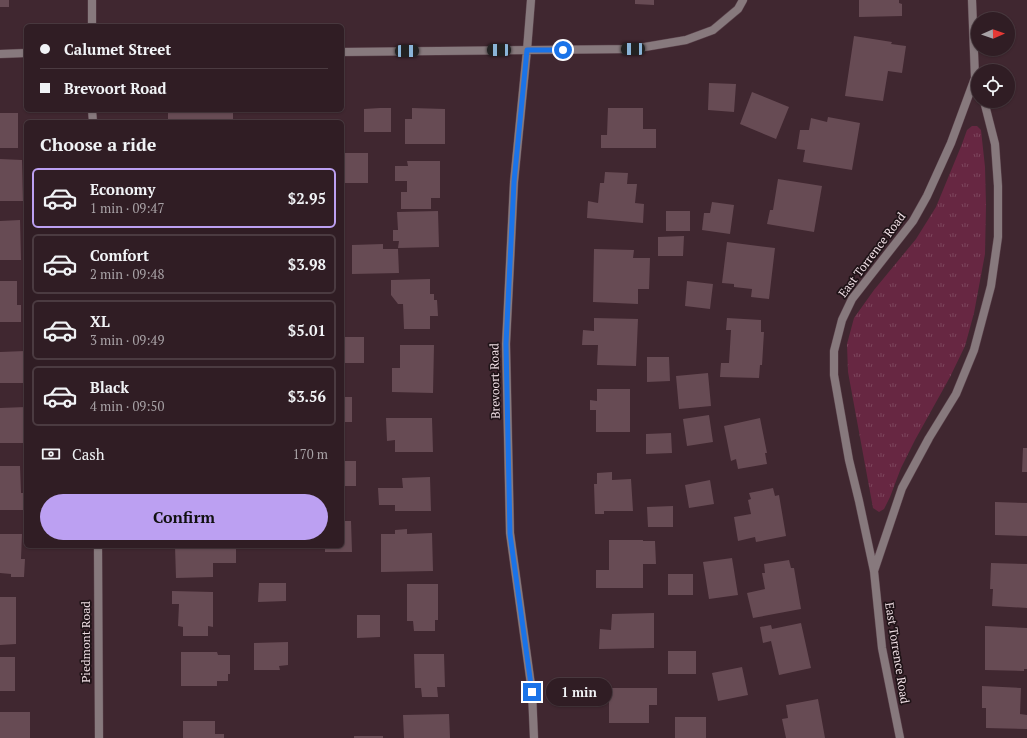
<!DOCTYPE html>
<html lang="en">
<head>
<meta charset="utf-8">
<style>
  :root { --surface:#301d24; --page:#38262c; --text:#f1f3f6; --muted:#a8a2a6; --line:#4b3b41; --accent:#bca0f2 }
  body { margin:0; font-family:"PT Serif",serif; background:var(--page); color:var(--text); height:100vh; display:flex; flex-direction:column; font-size:15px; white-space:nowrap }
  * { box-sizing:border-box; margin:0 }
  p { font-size:13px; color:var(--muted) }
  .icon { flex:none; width:22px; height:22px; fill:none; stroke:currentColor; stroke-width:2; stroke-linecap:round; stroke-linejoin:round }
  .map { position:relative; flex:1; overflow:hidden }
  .side { position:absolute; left:24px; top:120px; width:320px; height:428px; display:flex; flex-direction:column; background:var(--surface); border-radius:6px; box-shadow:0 1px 3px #0004,0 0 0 1px var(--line) }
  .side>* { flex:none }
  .hud { position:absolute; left:24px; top:24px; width:320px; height:88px; border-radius:6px; box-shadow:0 1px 3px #0004,0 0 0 1px var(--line); display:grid; align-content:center; height:88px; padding:0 16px; background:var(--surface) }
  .needle { width:26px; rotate:88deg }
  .tools { position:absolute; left:971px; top:12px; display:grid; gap:8px }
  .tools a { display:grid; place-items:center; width:44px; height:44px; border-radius:50%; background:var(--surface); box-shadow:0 1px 3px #0004,0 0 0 1px var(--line); font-size:20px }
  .end { position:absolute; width:18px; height:18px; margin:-9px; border:5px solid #1a73e8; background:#fff; box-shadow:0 0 0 2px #fff }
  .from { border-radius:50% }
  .bubble { position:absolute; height:28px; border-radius:14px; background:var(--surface); box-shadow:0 1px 3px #0004,0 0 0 1px var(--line); font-size:13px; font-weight:700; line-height:28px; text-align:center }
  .car { position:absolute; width:12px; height:24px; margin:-12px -6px; border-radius:5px; box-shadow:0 0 3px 1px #0007; background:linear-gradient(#222 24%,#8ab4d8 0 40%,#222 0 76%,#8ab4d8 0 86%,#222 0) }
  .hud b { display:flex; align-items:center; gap:14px; height:38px; font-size:15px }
  .hud b+b { border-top:1px solid var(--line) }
  .hud i { width:10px; height:10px; background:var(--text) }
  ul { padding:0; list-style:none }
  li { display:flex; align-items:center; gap:12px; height:60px; margin:0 8px 6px; padding:0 8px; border:2px solid var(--line); border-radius:6px }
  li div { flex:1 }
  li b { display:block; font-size:15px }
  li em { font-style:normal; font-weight:700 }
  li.selected { border-color:var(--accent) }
  li>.icon { width:36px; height:36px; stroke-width:1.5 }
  h2 { padding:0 16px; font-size:18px; line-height:48px }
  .pay { display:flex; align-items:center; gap:10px; height:44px; padding:0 16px; font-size:15px }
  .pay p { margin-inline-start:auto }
  .cta { display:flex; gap:8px; margin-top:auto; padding:8px 16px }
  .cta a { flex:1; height:46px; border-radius:24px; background:var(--accent); color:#111; font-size:16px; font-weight:700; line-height:46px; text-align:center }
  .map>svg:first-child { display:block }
  .grass { fill:url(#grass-tufts) }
  .building { fill:#674b54 }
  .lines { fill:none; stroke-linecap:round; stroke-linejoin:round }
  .street-casing { stroke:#5c444d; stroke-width:9 }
  .street { stroke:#87797d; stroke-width:8 }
  .route { stroke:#1a73e8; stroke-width:5 }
  .labels { text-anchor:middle; stroke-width:3.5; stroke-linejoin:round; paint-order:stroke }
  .street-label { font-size:12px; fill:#efdee4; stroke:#1f1317 }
</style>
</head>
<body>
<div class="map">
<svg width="1027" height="738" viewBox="0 0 1027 738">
  <defs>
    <pattern id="grass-tufts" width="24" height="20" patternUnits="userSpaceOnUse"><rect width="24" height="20" fill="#672742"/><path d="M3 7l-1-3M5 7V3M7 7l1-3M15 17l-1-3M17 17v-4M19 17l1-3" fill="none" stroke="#7d465d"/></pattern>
  </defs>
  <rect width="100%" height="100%" fill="#402730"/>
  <!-- grass -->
  <path class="grass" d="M972 126H977L981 130 985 167 986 205 985 254 974 313 965 346 950 377 915 440 901 468 890 497 884 509 879 512 873 508 848 372 847 344 854 318 874 290 916 239 936 207 962 144 967 130Z"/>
  <!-- building -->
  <path class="building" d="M0 0H9V7H0Z
    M635 0H654V5L635 4Z
    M859 0H899V3L902 4V16L859 17Z
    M854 36 892 42 891 44 906 46 902 73 888 71 883 101 845 96Z
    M709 83 736 84 734 112 708 110Z
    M752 92 789 107 776 139 740 124Z
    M380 108H391V132H364V109Z
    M412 108 445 109V144H405V119H412Z
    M608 108H643V129H656V148H601V135H607Z
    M168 110H233V122H168Z
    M0 113H18V148H0Z
    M828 117 860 123 852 170 803 162 805 150 797 149 800 130H809L811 118 827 122Z
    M342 153H368V183H342Z
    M0 159 22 160 23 201H0Z
    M407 161H440V198H431V209H401V192H407V181H395V166H408Z
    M605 172 628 173 627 184H637L635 203 644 204 643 223 587 218 588 201 598 203 600 183H604Z
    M778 179 822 186 814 232 767 224 770 210H773Z
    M712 202 734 205 730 234 702 230 704 213H710Z
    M438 211 439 247 398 248 399 241H393V230H398L397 212Z
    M666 211H690V231H666Z
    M20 220 21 260H0V221Z
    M684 236 683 256H658V237Z
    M727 242 775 248 769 299 751 297 752 289 734 287V284L722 283Z
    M383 244V249H398L399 273 352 274V245Z
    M594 249 634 250 633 258H650L649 289H638V304L593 302Z
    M430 279V294H434V300H437L438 316H430V329H404L403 304H398L391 295V280Z
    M0 281H17V305H21V322H0Z
    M687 281 713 284 710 309 685 306Z
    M594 318 638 319 636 366 597 365 598 345H582L583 330 594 331Z
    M727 318 761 320V332H764L762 365H760L759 378 720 377 721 363H729L731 330H726Z
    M342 337H364V363H342Z
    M400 345H434L433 393 392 392V368H400Z
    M25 351V383H0V352Z
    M647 357H669L670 381 647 382Z
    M708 373 711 406 679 409 676 376Z
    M597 389H630V432H596V410H590V400L597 401Z
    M342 397H352V422H342Z
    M26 407V443H0V408Z
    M709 415 713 442 687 446 683 419Z
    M386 418H432L433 452H395V440L387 441Z
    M760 418 767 453H765L767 464 738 469 736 459 731 461 724 426Z
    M671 433 672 453 646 454V434Z
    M1023 448H1027V472H1022Z
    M342 461H356V486H342Z
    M0 466H20L21 493H26V510H0Z
    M612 472V480L631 479 633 511H604V514H595L594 484H597V473Z
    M430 477 431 511H395V505H379L378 488H403L402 478Z
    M710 480 714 504 689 508 685 485Z
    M773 488 775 496 779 495 786 536 756 542 755 537 738 541 734 517 751 514 748 500 751 499 749 493Z
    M995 502 1027 503V536L995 535Z
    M673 506V527H648L647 507Z
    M342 521H351L352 552H325V546H342Z
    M407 529V534L432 533 433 571 381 572V534H395V530Z
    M0 534H22L21 559H25L24 577H11V574L0 573Z
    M609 540H643V541H655L656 564H643V588H596V570H609Z
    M175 546H236V563H213V577L176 578Z
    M252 546H280V548H252Z
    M732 558 738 595 709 599 703 562Z
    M789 560 791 568H794L801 609 753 618 747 593 765 589 762 573H765L764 564Z
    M991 563 1027 564V608L992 606 993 589H990Z
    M668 574H693V595H668Z
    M259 583H286V601L258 602Z
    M407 584H438V620H435V631H414L413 621H407Z
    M172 591 213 592V627L208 626V636H183V627L178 626 179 604H172Z
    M0 597H16V644L0 645Z
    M654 613V648L599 649 600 629 611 630 612 614Z
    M357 615H380V637L357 638Z
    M801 623 811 668 779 675 771 641 763 643 760 627 771 625 772 629Z
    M985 626 1027 628V669H1024V671L985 670Z
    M288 642V665L279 666 280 670H254V643Z
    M668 651H696V674H668Z
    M181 652H217L218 655H230V674H228V681H217V686H181Z
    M414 654H444L445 687H437L438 697H422L421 688H415Z
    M0 657H15V691H0Z
    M742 667 748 695 718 701 712 673Z
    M982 686 1021 688 1020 714 1027 715V729L986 728V708H982Z
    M609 688H657V705H649V723H609Z
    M818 699 825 738H786L782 719 788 718 786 705Z
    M0 712H30V738H0Z
    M449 714 450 738H404L403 715Z
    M675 717H706V738H675Z
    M183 721H215V734H224V738H183Z
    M354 736H383V738H354Z"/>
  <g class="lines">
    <defs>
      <path id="street" d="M531 0 527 50 514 182 506 344 510 533 532 692 534 738
        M972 0 975 78 977 83
        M92 26V0
        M342 52 633 49 686 40 713 30 738 9 743 0
        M0 54 26 53
        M92 110 93 122
        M98 546 99 738
        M874 571 902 488 929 438 956 394 974 350 991 286 998 237V186L995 144 984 101
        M900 738 882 648 874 571 859 501 849 460 834 375V351L842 320 852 299 913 221 927 196 951 143 975 78"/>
    </defs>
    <!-- street casing -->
    <use href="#street" class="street-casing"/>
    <!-- street -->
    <use href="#street" class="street"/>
  </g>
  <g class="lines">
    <!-- route -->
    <path class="route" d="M532 692 510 534 506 344 514 182 527 50H563"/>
  </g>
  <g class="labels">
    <!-- street labels -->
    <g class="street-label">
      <text transform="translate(872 255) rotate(-53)" y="4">East Torrence Road</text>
      <text transform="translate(495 381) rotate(-91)" y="4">Brevoort Road</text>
      <text transform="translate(86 642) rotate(-90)" y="4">Piedmont Road</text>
      <text transform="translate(897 653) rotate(81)" y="4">East Torrence Road</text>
    </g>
  </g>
</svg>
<div class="tools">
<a><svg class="needle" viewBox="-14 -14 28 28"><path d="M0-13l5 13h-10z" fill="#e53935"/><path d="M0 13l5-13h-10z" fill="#a8a2a6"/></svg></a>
<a><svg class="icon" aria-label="locate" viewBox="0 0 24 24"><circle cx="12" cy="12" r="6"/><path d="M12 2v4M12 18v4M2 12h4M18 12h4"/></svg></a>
</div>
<i class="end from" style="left:563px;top:50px"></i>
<i class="end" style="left:532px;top:692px"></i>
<div class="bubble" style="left:546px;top:678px;width:66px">1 min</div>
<i class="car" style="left:633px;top:49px;rotate:269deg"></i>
<i class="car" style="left:499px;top:50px;rotate:270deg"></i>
<i class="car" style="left:407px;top:51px;rotate:89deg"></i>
<div class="hud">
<b><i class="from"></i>Calumet Street</b>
<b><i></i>Brevoort Road</b>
</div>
<section class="side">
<h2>Choose a ride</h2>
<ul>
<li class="selected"><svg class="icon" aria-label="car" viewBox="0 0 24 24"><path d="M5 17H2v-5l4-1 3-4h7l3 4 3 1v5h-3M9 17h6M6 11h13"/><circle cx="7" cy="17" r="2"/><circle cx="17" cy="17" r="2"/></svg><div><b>Economy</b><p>1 min · 09:47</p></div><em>$2.95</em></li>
<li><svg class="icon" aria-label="car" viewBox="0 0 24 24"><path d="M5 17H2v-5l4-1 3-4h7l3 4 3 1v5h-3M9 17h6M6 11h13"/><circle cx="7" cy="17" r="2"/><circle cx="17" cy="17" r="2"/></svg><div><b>Comfort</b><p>2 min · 09:48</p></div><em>$3.98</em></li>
<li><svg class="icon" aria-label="car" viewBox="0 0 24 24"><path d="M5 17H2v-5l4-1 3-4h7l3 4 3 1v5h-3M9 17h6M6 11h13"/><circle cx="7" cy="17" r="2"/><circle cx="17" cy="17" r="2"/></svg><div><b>XL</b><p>3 min · 09:49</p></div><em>$5.01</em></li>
<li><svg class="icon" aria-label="car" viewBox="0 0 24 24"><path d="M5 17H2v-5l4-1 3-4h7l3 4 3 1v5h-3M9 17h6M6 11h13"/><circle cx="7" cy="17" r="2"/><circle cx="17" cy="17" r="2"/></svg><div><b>Black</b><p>4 min · 09:50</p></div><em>$3.56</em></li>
</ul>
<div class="pay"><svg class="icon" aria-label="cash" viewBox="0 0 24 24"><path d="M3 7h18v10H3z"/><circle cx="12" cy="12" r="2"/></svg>Cash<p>170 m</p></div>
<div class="cta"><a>Confirm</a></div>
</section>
</div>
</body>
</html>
